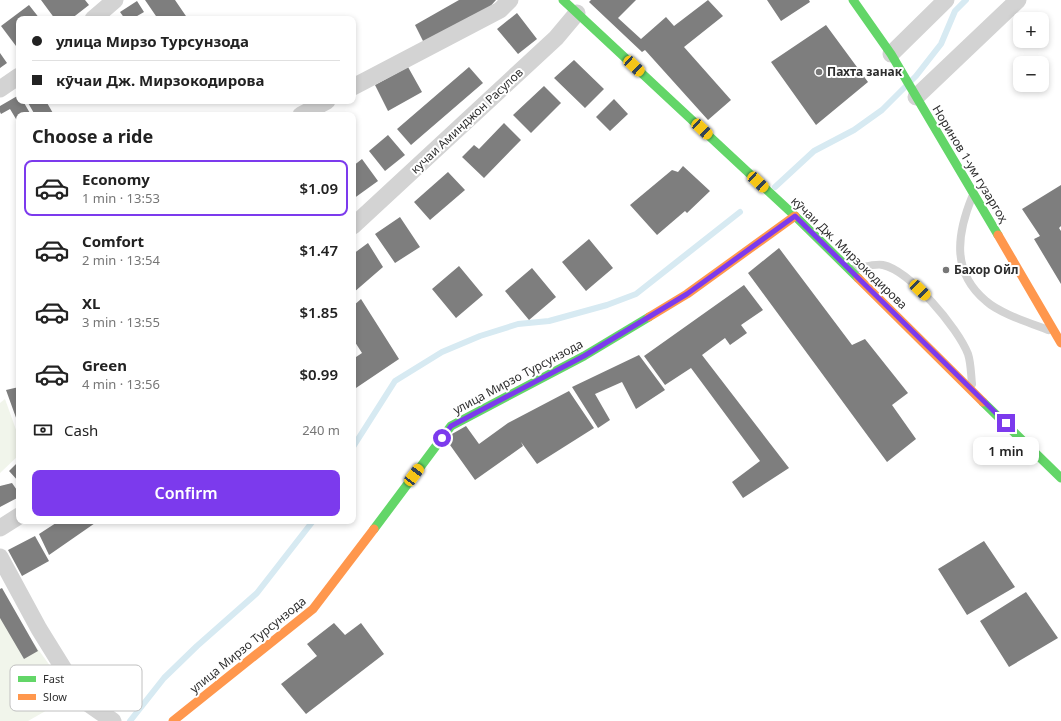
<!DOCTYPE html>
<html lang="en">
<head>
<meta charset="utf-8">
<style>
  :root { --surface:#fff; --page:#f6f6f6; --text:#222; --muted:#767676; --line:#e0e0e0; --accent:#7c3aed }
  body { margin:0; font-family:"Noto Sans",sans-serif; background:var(--page); color:var(--text); height:100vh; display:flex; flex-direction:column; font-size:15px; white-space:nowrap }
  * { box-sizing:border-box; margin:0 }
  p { font-size:13px; color:var(--muted) }
  .icon { flex:none; width:22px; height:22px; fill:none; stroke:currentColor; stroke-width:2; stroke-linecap:round; stroke-linejoin:round }
  .map { position:relative; flex:1; overflow:hidden }
  .sheet { position:absolute; left:16px; top:112px; width:340px; height:412px; display:flex; flex-direction:column; background:var(--surface); border-radius:8px; box-shadow:0 2px 6px #0003 }
  .sheet>* { flex:none }
  .hud { position:absolute; left:16px; top:16px; width:340px; height:88px; border-radius:8px; box-shadow:0 2px 6px #0003; display:grid; align-content:center; height:88px; padding:0 16px; background:var(--surface) }
  .controls { position:absolute; left:1013px; top:12px; display:grid; gap:8px }
  .controls a { display:grid; place-items:center; width:36px; height:36px; border-radius:8px; background:var(--surface); box-shadow:0 2px 6px #0003; font-size:20px }
  .end { position:absolute; width:18px; height:18px; margin:-9px; border:5px solid #7c3aed; background:#fff; box-shadow:0 0 0 2px #fff }
  .from { border-radius:50% }
  .bubble { position:absolute; height:28px; border-radius:8px; background:var(--surface); box-shadow:0 2px 6px #0003; font-size:13px; font-weight:600; line-height:28px; text-align:center }
  .car { position:absolute; width:12px; height:24px; margin:-12px -6px; border-radius:5px; box-shadow:0 0 3px 1px #0007; background:linear-gradient(#f5c518 24%,#345 0 40%,#f5c518 0 76%,#345 0 86%,#f5c518 0) }
  .hud b { display:flex; align-items:center; gap:14px; height:38px; font-size:15px }
  .hud b+b { border-top:1px solid var(--line) }
  .hud i { width:10px; height:10px; background:var(--text) }
  ul { padding:0; list-style:none }
  li { display:flex; align-items:center; gap:12px; height:56px; margin:0 8px 6px; padding:0 8px; border:2px solid transparent; border-radius:8px }
  li div { flex:1 }
  li b { display:block; font-size:15px }
  li em { font-style:normal; font-weight:600 }
  li.on { border-color:var(--accent) }
  li>.icon { width:36px; height:36px; stroke-width:1.5 }
  h2 { padding:0 16px; font-size:18px; line-height:48px }
  .pay { display:flex; align-items:center; gap:10px; height:44px; padding:0 16px; font-size:15px }
  .pay p { margin-inline-start:auto }
  .primary-button { display:flex; gap:8px; margin-top:auto; padding:8px 16px }
  .primary-button a { flex:1; height:46px; border-radius:8px; background:var(--accent); color:#fff; font-size:16px; font-weight:600; line-height:46px; text-align:center }
  .map>svg:first-child { display:block }
  .green { fill:#f1f5eb }
  .lines { fill:none; stroke-linecap:round; stroke-linejoin:round }
  .stream { stroke:#d7eaf2; stroke-width:6 }
  .building { fill:#7e7e7e }
  .lane { stroke:#d3d3d3; stroke-width:8 }
  .street { stroke:#d3d3d3; stroke-width:17 }
  .fast { stroke:#63d668; stroke-width:9 }
  .slow { stroke:#ff974d; stroke-width:9 }
  .route { stroke:#7c3aed; stroke-width:5 }
  .poi-dot { fill:#777; stroke:#fff; stroke-width:1.5 }
  .labels { text-anchor:middle; stroke-width:4; stroke-linejoin:round; paint-order:stroke }
  .poi-label { font-size:12px; font-weight:bold; fill:#2e2e2e; stroke:#fff; text-anchor:start }
  .street-label { font-size:12px; fill:#2e2e2e; stroke:#fff }
  .key { fill:#fff; stroke:#c0c0c0; stroke-width:1 }
  .key-label { font-size:11px; fill:#2e2e2e }
</style>
</head>
<body>
<div class="map">
<svg width="1061" height="721" viewBox="0 0 1061 721">
  <rect width="100%" height="100%" fill="#fff"/>
  <!-- green -->
  <path class="green" d="M5 399 19 438V455L0 473V403Z
    M0 597 72 696 28 721H0Z"/>
  <g class="lines">
    <!-- stream -->
    <path class="stream" d="M775 187 814 151 854 130 882 110 916 76 941 44 955 11 966 0
      M353 447 395 381 442 352 480 336 518 324 549 321 607 305 636 294 740 212
      M130 721 164 678 197 646 257 593 313 521"/>
  </g>
  <!-- building -->
  <path class="building" d="M41 0H85L89 5 71 19H55Z
    M145 0H175L188 19H158Z
    M459 0H496L486 11 424 43 415 25Z
    M591 0H636L618 18 641 39 666 17 674 26 708 0 723 16 684 47 731 100 708 120 645 50 642 52 589 2Z
    M767 0H809L810 2 781 21Z
    M137 1 144 12 132 19H125L120 12Z
    M29 5 40 19H19V50L1 26Z
    M517 13 537 39 518 54 497 29Z
    M826 25 868 82 816 125 771 62Z
    M0 53 7 63 0 68Z
    M574 60 604 89 585 108 554 78Z
    M408 67 422 92 388 111 375 85Z
    M469 67 483 83 411 145 397 129Z
    M544 86 561 103 531 133 513 115Z
    M19 95V101H23L31 115H19V124L10 109 1 114 0 112V106Z
    M614 99 628 114 610 131 596 117Z
    M27 101H46L54 115H35Z
    M504 123 521 140 484 178 462 157 474 145 479 149Z
    M388 135 405 155 385 171 369 151Z
    M362 159 378 181 353 199V166Z
    M683 166 710 191 687 213 685 211 657 235 630 205 672 170 678 172Z
    M448 172 465 190 430 220 414 202Z
    M1061 185V226L1059 228 1061 231V284L1034 239 1040 236 1022 209Z
    M400 217 420 247 395 263 375 234Z
    M589 239 613 268 586 291 562 262Z
    M368 243 383 267 353 293V254Z
    M779 248 852 345 865 339 908 393 892 405 916 439 887 462 748 273Z
    M459 266 483 295 456 318 432 289Z
    M532 268 556 297 529 320 505 291Z
    M744 285 763 310 741 325 747 333 730 345 725 338 702 355 789 468 743 498 732 482 760 461 691 368 665 385 644 356Z
    M361 299 399 359 353 390V359L362 353 353 339V306Z
    M639 355 665 390 636 409 622 382 595 394 610 420 598 428 572 387Z
    M19 387V426L6 390Z
    M569 391 594 428 537 464 521 442 523 446 475 480 445 438 466 426 479 444 508 423Z
    M19 461V482L9 471Z
    M12 483 19 493V497L0 507V486Z
    M59 521H98L49 555 39 534Z
    M35 536 49 561 22 576 8 550Z
    M984 541 1015 587 967 615 938 569Z
    M2 588 38 651 24 659 0 618V589Z
    M1026 592 1058 638 1009 667 980 621Z
    M334 623 345 635 361 623 384 654 306 714 281 684 317 656 307 644Z"/>
  <g class="lines">
    <!-- lane -->
    <path class="lane" d="M972 197C957 234 951 272 986 301 999 313 1030 323 1048 330
      M852 269C861 268 875 263 883 265 910 271 958 328 968 354 971 363 971 375 972 384"/>
    <!-- street -->
    <path class="street" d="M93 19 115 0
      M891 54 946 0
      M353 87 500 10 510 0
      M0 89 19 76
      M916 97 1018 0
      M301 115 327 101
      M353 226 556 38 577 13
      M0 528 19 516
      M0 557 39 629 83 700 113 721"/>
    <!-- fast -->
    <path class="fast" d="M563 0 795 216 858 278
      M853 0 891 54 998 235
      M983 402 1061 478
      M374 529 451 426 584 356 649 317"/>
    <!-- slow -->
    <path class="slow" d="M998 235 1061 343
      M858 278 983 402
      M649 317 687 294 795 216
      M173 721 313 609 374 529"/>
  </g>
  <g class="lines">
    <!-- route -->
    <path class="route" d="M442 438 451 426 584 356 687 294 795 216 1006 423"/>
  </g>
  <!-- markers -->
  <g class="poi-dot">
    <circle cx="819" cy="72" r="4"/>
    <circle cx="946" cy="270" r="4"/>
  </g>
  <g class="labels">
    <!-- poi labels -->
    <g class="poi-label">
      <text x="827" y="76">Пахта занак</text>
      <text x="954" y="274">Бахор Ойл</text>
    </g>
    <!-- street labels -->
    <g class="street-label">
      <text transform="translate(467 121) rotate(-43)" y="4">кучаи Аминджон Расулов</text>
      <text transform="translate(970 164) rotate(59)" y="4">Норинов 1-ум гузаргоҳ</text>
      <text transform="translate(849 253) rotate(44)" y="4">кӯчаи Дж. Мирзокодирова</text>
      <text transform="translate(518 377) rotate(-28)" y="4">улица Мирзо Турсунзода</text>
      <text transform="translate(248 645) rotate(-39)" y="4">улица Мирзо Турсунзода</text>
    </g>
  </g>
  <!-- legend -->
  <rect x="10" y="665" width="132" height="46" rx="6" class="key"/>
  <rect x="18" y="676" width="18" height="6" fill="#63d668"/>
  <rect x="18" y="694" width="18" height="6" fill="#ff974d"/>
  <g class="key-label">
    <text x="43" y="683">Fast</text>
    <text x="43" y="701">Slow</text>
  </g>
</svg>
<div class="controls">
<a>+</a>
<a>−</a>
</div>
<i class="end from" style="left:442px;top:438px"></i>
<i class="end" style="left:1006px;top:423px"></i>
<div class="bubble" style="left:973px;top:437px;width:66px">1 min</div>
<i class="car" style="left:634px;top:66px;rotate:133deg"></i>
<i class="car" style="left:702px;top:129px;rotate:133deg"></i>
<i class="car" style="left:758px;top:182px;rotate:133deg"></i>
<i class="car" style="left:920px;top:290px;rotate:134deg"></i>
<i class="car" style="left:414px;top:475px;rotate:37deg"></i>
<div class="hud">
<b><i class="from"></i>улица Мирзо Турсунзода</b>
<b><i></i>кӯчаи Дж. Мирзокодирова</b>
</div>
<section class="sheet">
<h2>Choose a ride</h2>
<ul>
<li class="on"><svg class="icon" aria-label="car" viewBox="0 0 24 24"><path d="M5 17H2v-5l4-1 3-4h7l3 4 3 1v5h-3M9 17h6M6 11h13"/><circle cx="7" cy="17" r="2"/><circle cx="17" cy="17" r="2"/></svg><div><b>Economy</b><p>1 min · 13:53</p></div><em>$1.09</em></li>
<li><svg class="icon" aria-label="car" viewBox="0 0 24 24"><path d="M5 17H2v-5l4-1 3-4h7l3 4 3 1v5h-3M9 17h6M6 11h13"/><circle cx="7" cy="17" r="2"/><circle cx="17" cy="17" r="2"/></svg><div><b>Comfort</b><p>2 min · 13:54</p></div><em>$1.47</em></li>
<li><svg class="icon" aria-label="car" viewBox="0 0 24 24"><path d="M5 17H2v-5l4-1 3-4h7l3 4 3 1v5h-3M9 17h6M6 11h13"/><circle cx="7" cy="17" r="2"/><circle cx="17" cy="17" r="2"/></svg><div><b>XL</b><p>3 min · 13:55</p></div><em>$1.85</em></li>
<li><svg class="icon" aria-label="car" viewBox="0 0 24 24"><path d="M5 17H2v-5l4-1 3-4h7l3 4 3 1v5h-3M9 17h6M6 11h13"/><circle cx="7" cy="17" r="2"/><circle cx="17" cy="17" r="2"/></svg><div><b>Green</b><p>4 min · 13:56</p></div><em>$0.99</em></li>
</ul>
<div class="pay"><svg class="icon" aria-label="cash" viewBox="0 0 24 24"><path d="M3 7h18v10H3z"/><circle cx="12" cy="12" r="2"/></svg>Cash<p>240 m</p></div>
<div class="primary-button"><a>Confirm</a></div>
</section>
</div>
</body>
</html>
